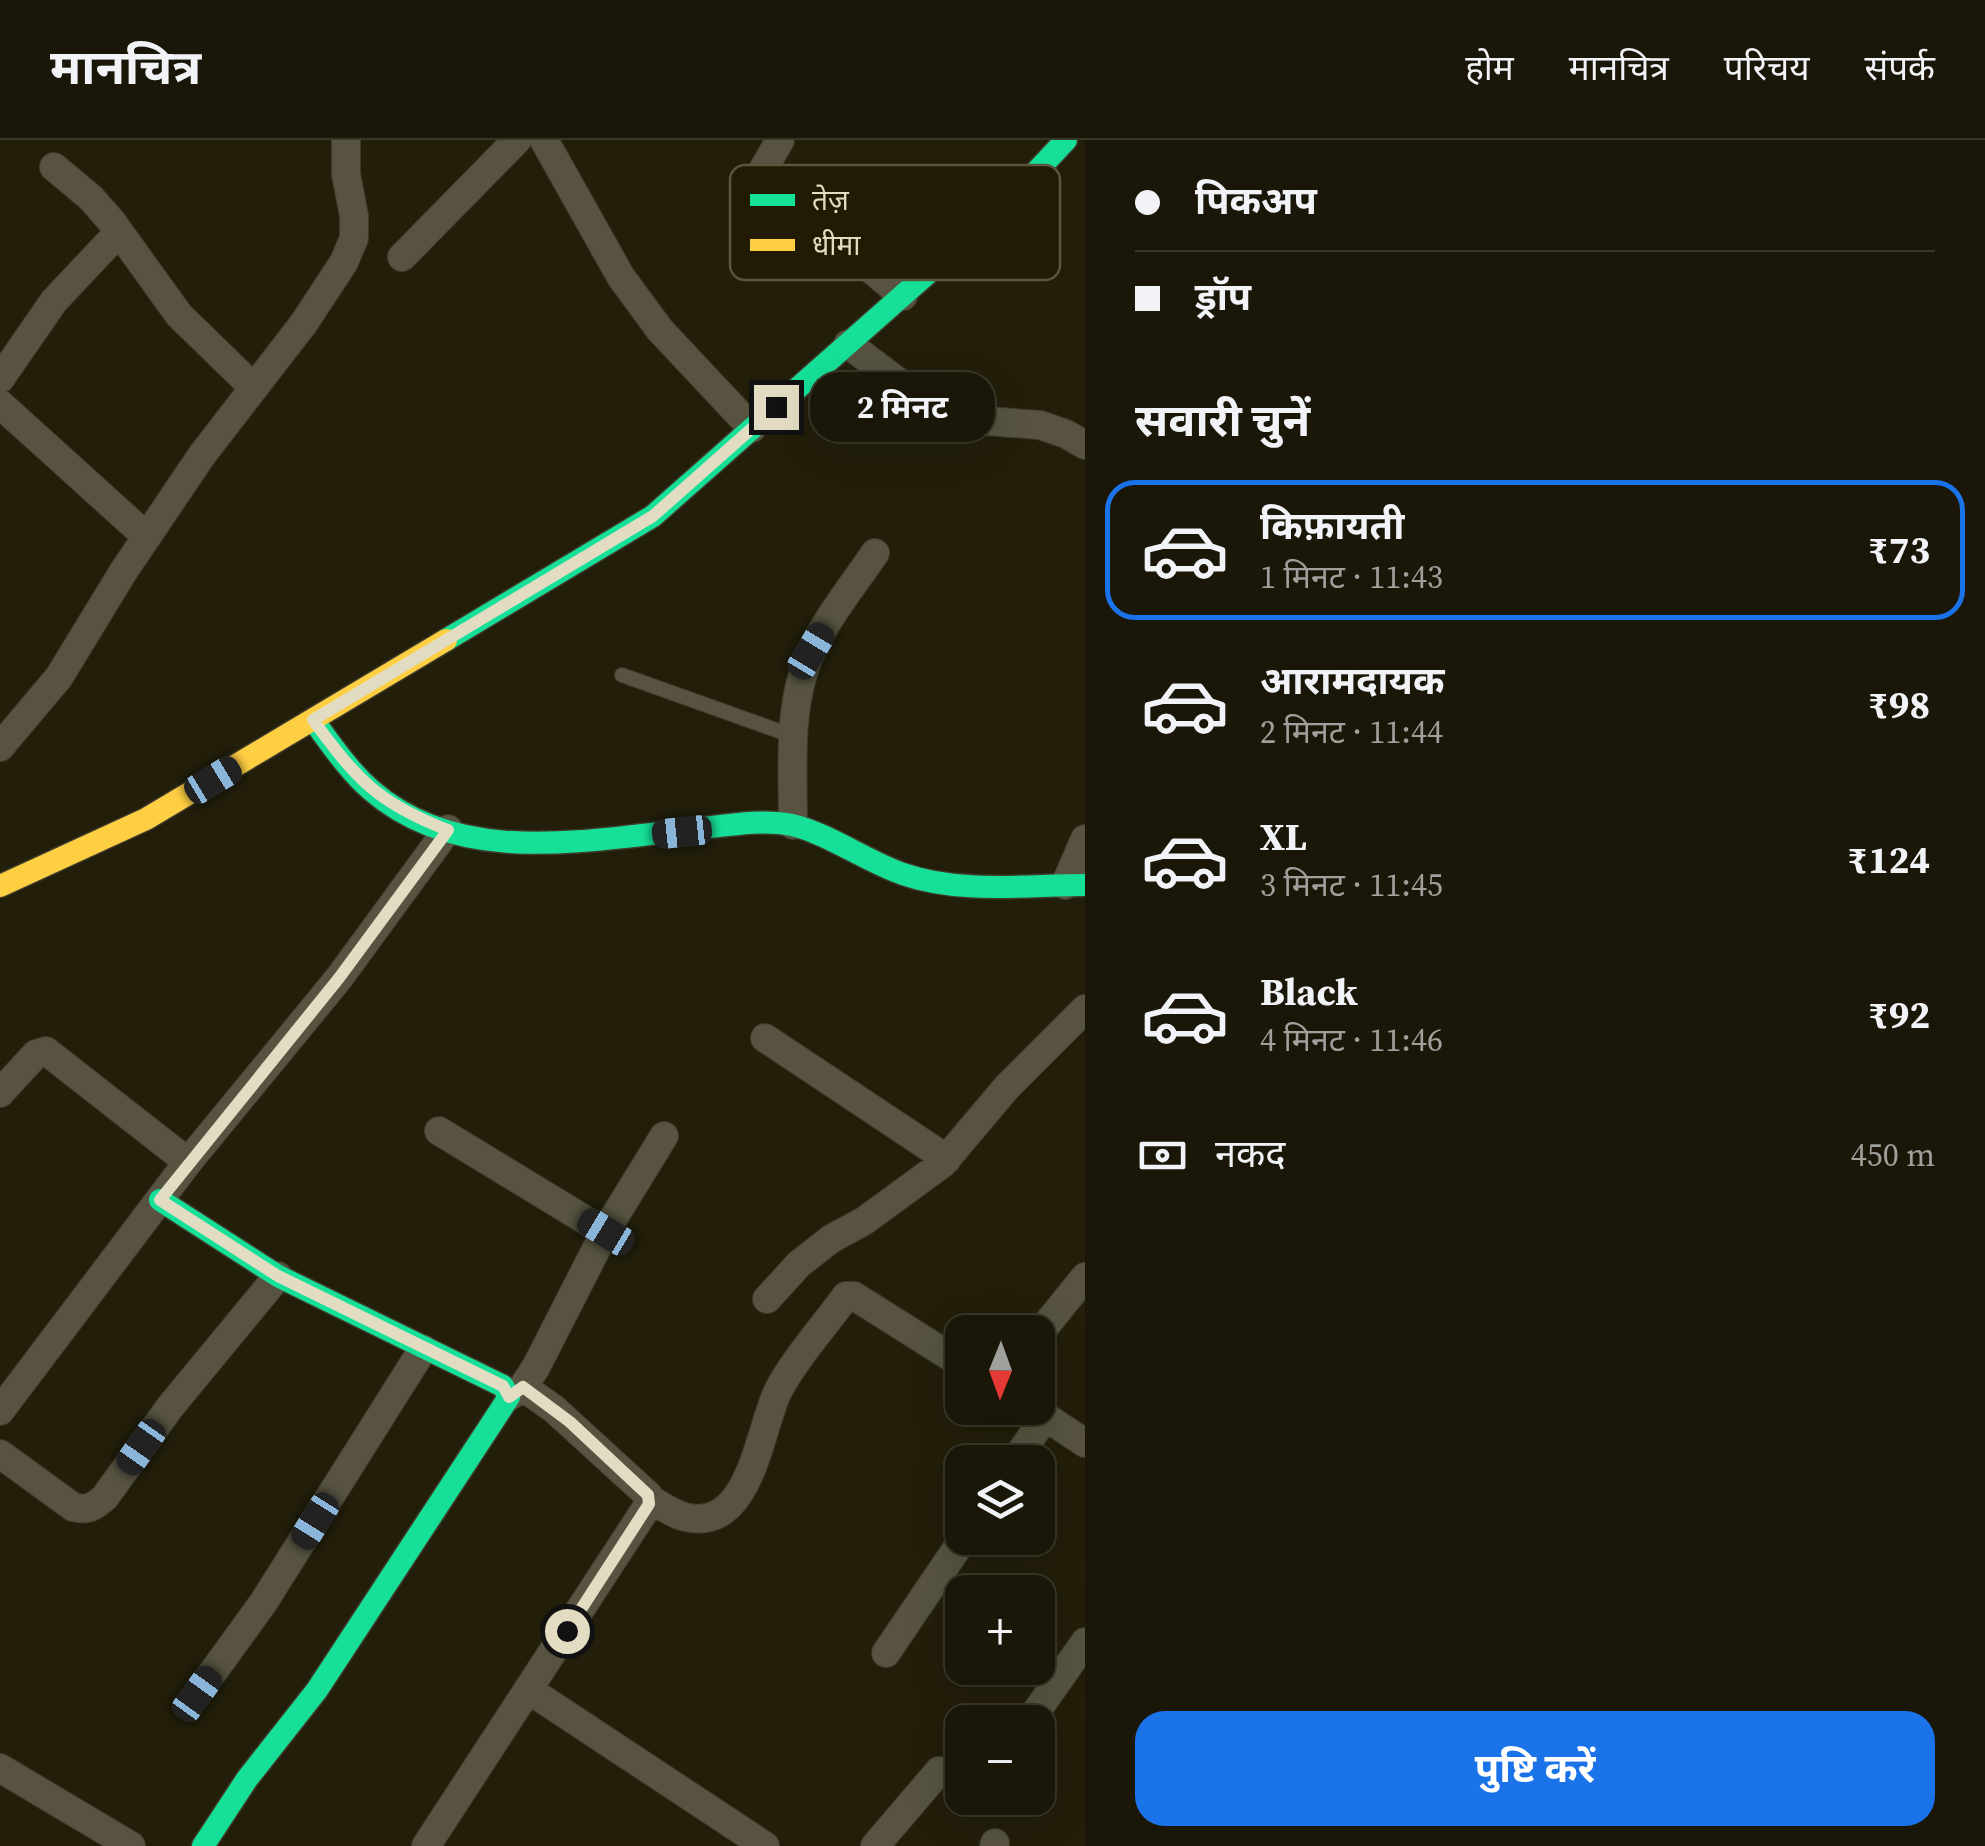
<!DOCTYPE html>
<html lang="hi">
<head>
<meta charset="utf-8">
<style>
  :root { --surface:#1a1608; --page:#231f12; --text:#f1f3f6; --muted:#9f9f9c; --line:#383529; --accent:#1a73e8 }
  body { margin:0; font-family:"Source Serif 4","Noto Sans Devanagari",serif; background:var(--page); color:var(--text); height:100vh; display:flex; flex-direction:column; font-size:38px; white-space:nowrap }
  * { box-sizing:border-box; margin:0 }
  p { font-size:32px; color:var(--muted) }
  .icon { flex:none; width:55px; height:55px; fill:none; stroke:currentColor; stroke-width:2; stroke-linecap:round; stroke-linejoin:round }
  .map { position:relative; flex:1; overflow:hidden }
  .side { display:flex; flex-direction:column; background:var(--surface); width:900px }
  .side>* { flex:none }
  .guide { display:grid; align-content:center; height:220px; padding:0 50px; background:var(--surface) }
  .needle { width:65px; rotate:181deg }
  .buttons { position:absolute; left:945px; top:1175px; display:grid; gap:20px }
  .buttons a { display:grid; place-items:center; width:110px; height:110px; border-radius:20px; background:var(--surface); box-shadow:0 10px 40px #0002,0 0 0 2px var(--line); font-size:50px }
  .end { position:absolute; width:45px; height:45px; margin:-22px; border:12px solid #e1dcc2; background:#111; box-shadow:0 0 0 5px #111 }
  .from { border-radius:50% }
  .bubble { position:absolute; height:70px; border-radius:30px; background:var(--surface); box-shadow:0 10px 40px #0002,0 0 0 2px var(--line); font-size:32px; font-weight:700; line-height:70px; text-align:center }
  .car { position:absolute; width:30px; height:60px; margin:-30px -15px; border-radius:12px; box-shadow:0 0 8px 2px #0007; background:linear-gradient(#222 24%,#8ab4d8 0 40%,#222 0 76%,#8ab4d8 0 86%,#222 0) }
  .guide b { display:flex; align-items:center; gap:35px; height:95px; font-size:38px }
  .guide b+b { border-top:2px solid var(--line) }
  .guide i { width:25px; height:25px; background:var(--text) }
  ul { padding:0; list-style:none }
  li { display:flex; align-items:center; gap:30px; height:140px; margin:0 20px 15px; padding:0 30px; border:5px solid transparent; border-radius:30px }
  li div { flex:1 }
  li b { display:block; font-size:38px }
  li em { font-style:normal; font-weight:700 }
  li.active { border-color:var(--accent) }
  li>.icon { width:90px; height:90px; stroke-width:1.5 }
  h2 { padding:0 50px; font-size:45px; line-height:120px }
  .pay { display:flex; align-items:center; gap:25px; height:110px; padding:0 50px; font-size:38px }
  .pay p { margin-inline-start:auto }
  .action { display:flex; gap:20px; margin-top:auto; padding:20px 50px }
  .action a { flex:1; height:115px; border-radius:30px; background:var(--accent); color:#fff; font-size:40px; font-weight:700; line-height:115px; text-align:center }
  header { display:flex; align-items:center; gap:60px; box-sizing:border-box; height:140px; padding:0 50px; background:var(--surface); border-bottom:2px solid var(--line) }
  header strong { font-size:48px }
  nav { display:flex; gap:55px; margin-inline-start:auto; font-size:35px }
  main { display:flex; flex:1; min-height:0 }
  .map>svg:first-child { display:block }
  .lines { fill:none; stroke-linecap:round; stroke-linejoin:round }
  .lane-casing { stroke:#3f3b29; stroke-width:16 }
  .street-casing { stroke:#3f3b29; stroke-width:30 }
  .fast-casing { stroke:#3f3b29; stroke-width:25 }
  .slow-casing { stroke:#3f3b29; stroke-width:25 }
  .lane { stroke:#575340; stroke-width:14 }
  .street { stroke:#575340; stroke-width:28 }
  .fast { stroke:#16e098; stroke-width:22 }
  .slow { stroke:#ffcf43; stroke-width:22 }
  .route { stroke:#e1dcc2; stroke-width:12 }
  .key { fill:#201b02; stroke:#5a553c; stroke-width:2.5 }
  .key-label { font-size:28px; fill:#e1dcc2 }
</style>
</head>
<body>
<header>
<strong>मानचित्र</strong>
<nav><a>होम</a><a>मानचित्र</a><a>परिचय</a><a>संपर्क</a></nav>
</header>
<main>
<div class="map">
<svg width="1085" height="1706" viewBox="0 0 1085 1706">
  <rect width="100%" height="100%" fill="#221e0a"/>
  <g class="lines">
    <defs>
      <path id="lane" d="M622 535 793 596"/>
      <path id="street" d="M544 0 621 137 660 190 752 288
        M780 0 760 35 758 68 764 76 833 97 903 156
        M54 27 91 58 112 82 179 175 254 248
        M402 117 517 0
        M848 204 946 278 1040 285 1066 294 1085 305
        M0 239 54 161 119 92
        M0 264 147 397
        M0 607 59 537 123 432 202 315 304 183 344 122 354 98V76L346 34V0
        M793 685C793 627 787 564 812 510 828 476 854 444 875 413
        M1065 745 1085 699
        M765 898 947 1019
        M0 953 36 914 46 911 188 1022
        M439 991 605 1092
        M767 1159 799 1124 831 1099 864 1081 942 1024 1007 947 1085 869
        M1038 1195 1085 1137
        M510 1256 523 1247 536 1227 605 1092 664 996
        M1032 1268 1085 1303
        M0 1271 188 1022 339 838 448 689
        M0 1314 73 1367C88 1371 94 1367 105 1357L170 1267 278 1136
        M1014 1322 1046 1276
        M650 1359C660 1365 673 1374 685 1377 751 1393 759 1289 778 1251 793 1221 826 1184 846 1156H854L962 1224
        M886 1513 964 1398
        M529 1550 765 1706
        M197 1554 263 1463 423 1209
        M1029 1582 1085 1502
        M0 1628 131 1706
        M426 1706 649 1364 648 1355 554 1269 523 1247
        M875 1706 939 1631
        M994 1706 995 1703"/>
      <path id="fast" d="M446 500 653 376 1005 65 1066 0
        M313 580C331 604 348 630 371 650 458 726 582 701 686 690 719 687 759 678 792 685 827 693 868 722 903 734 960 754 1026 745 1085 745
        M160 1060 278 1136 503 1246 509 1257 317 1550 247 1639 203 1706"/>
      <path id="slow" d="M0 746 146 679 446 500"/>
    </defs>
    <!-- lane casing -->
    <use href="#lane" class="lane-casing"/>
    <!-- street casing -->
    <use href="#street" class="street-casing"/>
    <!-- fast casing -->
    <use href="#fast" class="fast-casing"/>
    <!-- slow casing -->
    <use href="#slow" class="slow-casing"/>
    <!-- lane -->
    <use href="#lane" class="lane"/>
    <!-- street -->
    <use href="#street" class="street"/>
    <!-- fast -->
    <use href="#fast" class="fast"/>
    <!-- slow -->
    <use href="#slow" class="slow"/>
  </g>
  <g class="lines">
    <!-- route -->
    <path class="route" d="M567 1491 649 1364 648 1355 570 1282 523 1247 509 1257 503 1246 278 1136 160 1060 339 838 448 690C377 663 357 639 313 580L653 376 776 267"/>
  </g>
  <!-- legend -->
  <rect x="730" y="25" width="330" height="115" rx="15" class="key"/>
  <rect x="750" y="54" width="45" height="12" fill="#16e098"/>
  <rect x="750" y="99" width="45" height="12" fill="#ffcf43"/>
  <g class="key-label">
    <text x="812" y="70">तेज़</text>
    <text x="812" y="115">धीमा</text>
  </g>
</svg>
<div class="buttons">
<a><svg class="needle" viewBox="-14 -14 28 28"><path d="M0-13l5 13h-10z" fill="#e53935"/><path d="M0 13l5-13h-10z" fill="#9f9f9c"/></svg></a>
<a><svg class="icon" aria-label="layers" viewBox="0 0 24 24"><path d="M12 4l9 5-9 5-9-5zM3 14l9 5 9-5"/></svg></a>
<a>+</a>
<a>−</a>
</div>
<i class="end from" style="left:567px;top:1491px"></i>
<i class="end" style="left:776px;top:267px"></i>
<div class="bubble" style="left:810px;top:232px;width:185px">2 मिनट</div>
<i class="car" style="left:811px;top:511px;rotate:31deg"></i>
<i class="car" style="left:213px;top:640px;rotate:59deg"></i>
<i class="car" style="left:682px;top:692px;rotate:264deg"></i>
<i class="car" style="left:606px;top:1092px;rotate:301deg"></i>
<i class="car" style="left:141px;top:1307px;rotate:215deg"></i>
<i class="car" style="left:315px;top:1381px;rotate:212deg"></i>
<i class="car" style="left:197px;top:1554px;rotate:36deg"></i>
</div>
<section class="side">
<div class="guide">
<b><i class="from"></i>पिकअप</b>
<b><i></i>ड्रॉप</b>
</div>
<h2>सवारी चुनें</h2>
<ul>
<li class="active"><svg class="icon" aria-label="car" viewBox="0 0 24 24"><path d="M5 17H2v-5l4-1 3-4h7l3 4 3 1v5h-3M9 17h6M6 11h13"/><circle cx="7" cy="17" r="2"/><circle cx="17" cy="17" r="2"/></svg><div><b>किफ़ायती</b><p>1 मिनट · 11:43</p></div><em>₹73</em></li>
<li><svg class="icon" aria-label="car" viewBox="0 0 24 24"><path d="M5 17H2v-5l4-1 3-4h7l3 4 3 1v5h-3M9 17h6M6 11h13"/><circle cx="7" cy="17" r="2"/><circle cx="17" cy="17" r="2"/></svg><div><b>आरामदायक</b><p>2 मिनट · 11:44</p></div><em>₹98</em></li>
<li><svg class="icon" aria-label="car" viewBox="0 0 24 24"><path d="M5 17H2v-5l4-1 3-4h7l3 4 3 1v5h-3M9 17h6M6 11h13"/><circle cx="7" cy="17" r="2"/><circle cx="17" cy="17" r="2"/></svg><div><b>XL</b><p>3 मिनट · 11:45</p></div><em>₹124</em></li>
<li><svg class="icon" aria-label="car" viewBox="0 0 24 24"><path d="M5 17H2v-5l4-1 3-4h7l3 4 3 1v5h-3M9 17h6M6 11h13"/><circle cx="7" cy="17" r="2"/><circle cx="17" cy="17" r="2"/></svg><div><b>Black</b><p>4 मिनट · 11:46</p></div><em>₹92</em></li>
</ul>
<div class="pay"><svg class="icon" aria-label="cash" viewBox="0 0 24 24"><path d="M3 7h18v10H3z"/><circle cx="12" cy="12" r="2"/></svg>नकद<p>450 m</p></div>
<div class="action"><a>पुष्टि करें</a></div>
</section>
</main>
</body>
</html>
